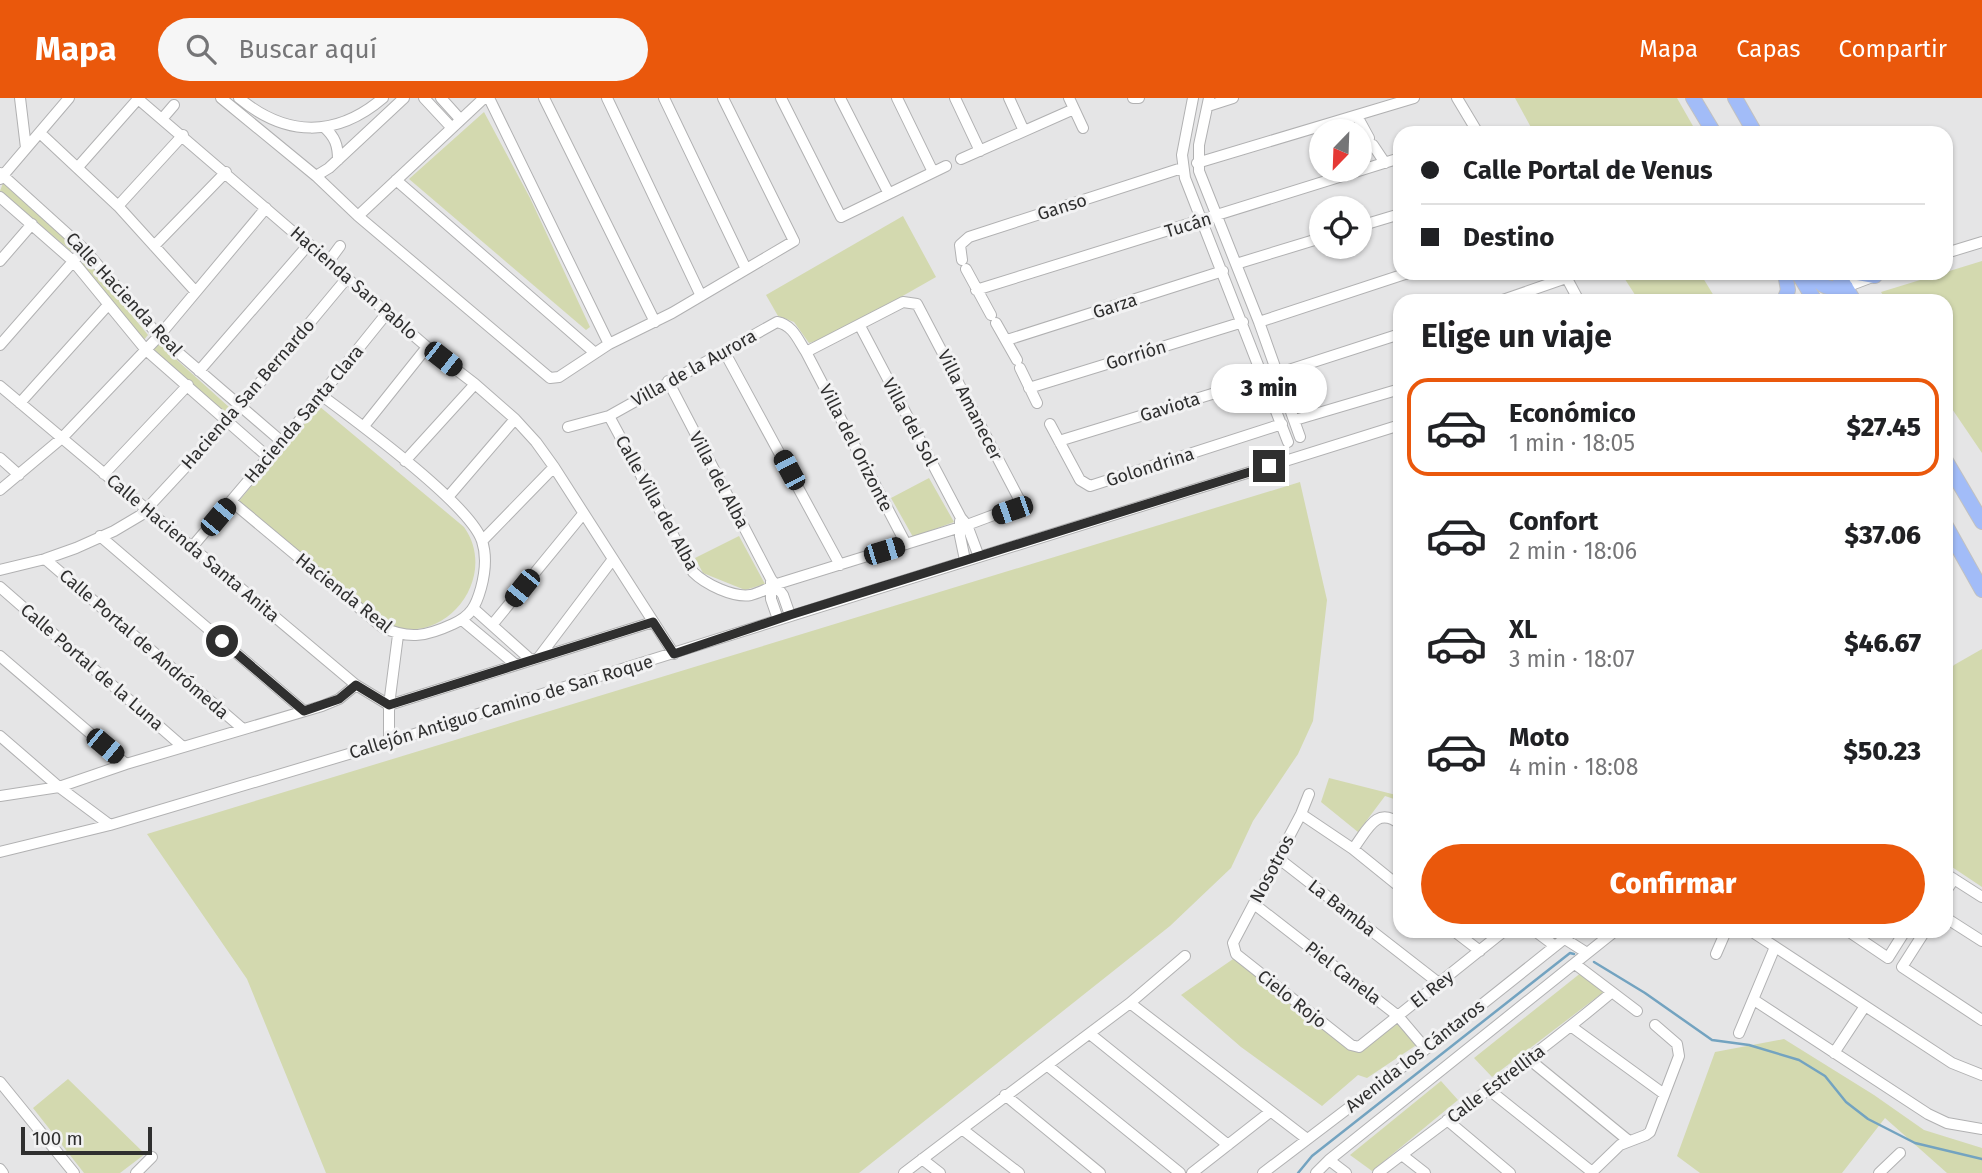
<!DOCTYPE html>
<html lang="es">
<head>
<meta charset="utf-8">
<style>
  :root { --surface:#fff; --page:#f6f6f6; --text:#202124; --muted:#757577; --line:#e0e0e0; --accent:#ea580c }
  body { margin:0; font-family:"Fira Sans",sans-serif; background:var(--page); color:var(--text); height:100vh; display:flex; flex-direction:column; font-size:26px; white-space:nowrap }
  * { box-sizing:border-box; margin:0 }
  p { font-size:23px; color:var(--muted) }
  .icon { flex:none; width:38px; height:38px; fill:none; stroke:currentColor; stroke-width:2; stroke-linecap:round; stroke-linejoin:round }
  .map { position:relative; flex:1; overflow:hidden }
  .drawer { position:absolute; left:1393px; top:196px; width:560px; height:644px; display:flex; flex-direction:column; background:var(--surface); border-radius:21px; box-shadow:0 2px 5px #0004 }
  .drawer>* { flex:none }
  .hud { position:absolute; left:1393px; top:28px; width:560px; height:154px; border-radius:21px; box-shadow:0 2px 5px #0004; display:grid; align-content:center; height:154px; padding:0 28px; background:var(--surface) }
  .needle { width:46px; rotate:203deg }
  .tools { position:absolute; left:1309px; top:21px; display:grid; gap:14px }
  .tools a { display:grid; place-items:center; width:63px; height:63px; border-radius:50%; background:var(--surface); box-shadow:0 2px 5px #0004; font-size:35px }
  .scale { position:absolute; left:21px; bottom:18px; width:131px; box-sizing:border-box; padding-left:7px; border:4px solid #2f2f2f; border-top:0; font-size:19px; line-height:24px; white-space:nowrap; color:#2f2f2f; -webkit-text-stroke:5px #f2f2f3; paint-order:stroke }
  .end { position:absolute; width:32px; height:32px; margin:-16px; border:9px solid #2f2f2f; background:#fff; box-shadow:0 0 0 4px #fff }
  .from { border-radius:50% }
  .bubble { position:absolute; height:49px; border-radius:24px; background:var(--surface); box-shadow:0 2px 5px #0004; font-size:23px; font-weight:800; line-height:49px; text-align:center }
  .car { position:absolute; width:21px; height:42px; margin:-21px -10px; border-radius:9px; box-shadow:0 0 5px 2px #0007; background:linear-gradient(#222 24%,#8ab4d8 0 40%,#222 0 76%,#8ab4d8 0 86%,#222 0) }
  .hud b { display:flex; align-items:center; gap:24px; height:66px; font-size:26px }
  .hud b+b { border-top:2px solid var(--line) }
  .hud i { width:18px; height:18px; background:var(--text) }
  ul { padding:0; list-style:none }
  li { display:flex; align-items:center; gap:21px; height:98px; margin:0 14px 10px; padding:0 14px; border:4px solid transparent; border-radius:21px }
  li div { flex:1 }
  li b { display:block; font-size:26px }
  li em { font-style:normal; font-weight:800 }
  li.selected { border-color:var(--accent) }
  li>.icon { width:63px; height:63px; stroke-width:1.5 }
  h2 { padding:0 28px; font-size:32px; line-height:84px }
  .action { display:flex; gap:14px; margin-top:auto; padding:14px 28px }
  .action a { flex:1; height:80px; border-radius:42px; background:var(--accent); color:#fff; font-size:28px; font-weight:800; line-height:80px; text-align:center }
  header { display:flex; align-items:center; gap:42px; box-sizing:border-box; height:98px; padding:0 35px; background:var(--accent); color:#fff }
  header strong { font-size:33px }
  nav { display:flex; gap:38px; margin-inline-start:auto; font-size:24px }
  .search { width:490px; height:63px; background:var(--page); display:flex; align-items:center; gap:18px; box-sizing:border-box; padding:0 24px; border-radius:38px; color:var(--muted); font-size:26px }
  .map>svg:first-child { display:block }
  .green { fill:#d3d9af }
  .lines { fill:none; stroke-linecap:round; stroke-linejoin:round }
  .stream { stroke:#73a3c0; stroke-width:2.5 }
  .minor-casing { stroke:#b1b1b2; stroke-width:12 }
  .major-casing { stroke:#c1c1c1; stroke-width:16 }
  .minor { stroke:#fff; stroke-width:10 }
  .major { stroke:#a2bcf8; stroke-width:14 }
  .route { stroke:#2f2f2f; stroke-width:9 }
  .labels { text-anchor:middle; stroke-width:6; stroke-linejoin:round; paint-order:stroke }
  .street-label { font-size:18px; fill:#2f2f2f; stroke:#f2f2f3 }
</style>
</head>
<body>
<header>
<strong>Mapa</strong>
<div class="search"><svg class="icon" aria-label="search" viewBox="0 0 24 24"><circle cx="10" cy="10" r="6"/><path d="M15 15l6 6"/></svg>Buscar aquí</div>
<nav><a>Mapa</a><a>Capas</a><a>Compartir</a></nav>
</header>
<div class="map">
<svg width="1982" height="1075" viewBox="0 0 1982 1075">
  <rect width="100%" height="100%" fill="#e5e5e6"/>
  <!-- green -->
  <path class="green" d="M1515 0H1677L1697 35H1534Z
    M484 14 530 100 590 229 586 232 409 81Z
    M3 85 75 150 71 153 0 93Z
    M903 118 936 179 878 212 819 242 809 245 794 224 778 218 766 197Z
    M84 159 148 237 143 243 79 163Z
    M1982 163V355L1946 302V203H1887L1881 194Z
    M1621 175H1700L1717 203H1639Z
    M157 244 230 310 226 315 151 251Z
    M319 308 464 429C501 481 441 555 382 524L239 403Z
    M929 380 954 424 913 439 891 400Z
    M1300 384 1327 502 1313 623 1298 656 1253 723 1231 770 1170 828 859 1075H326L247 881 147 736Z
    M739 438 765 486 745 492 703 475 695 460Z
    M1982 551V789L1946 765V576L1954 567Z
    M1329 680 1400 698V703L1385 698 1358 734 1321 704Z
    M1236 859 1357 954 1398 925 1418 946 1367 980 1358 977 1322 1008 1241 949 1181 897Z
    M1582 874 1605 893 1492 979 1474 960Z
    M1784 941 1874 997 1924 1032 1982 1050V1075H1947L1885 1020 1842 1075H1700L1677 1058 1715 954Z
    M68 981 145 1056 120 1075H84L33 1010Z
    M1441 983 1458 1002 1372 1073 1350 1057Z"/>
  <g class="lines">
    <!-- stream -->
    <path class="stream" d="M1594 864 1645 895 1712 942 1749 947 1799 962 1825 978 1846 1004 1868 1021 1915 1045 1982 1061
      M1298 1075 1312 1058 1570 855 1574 856"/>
    <defs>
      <path id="minor" d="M20 0 26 50
        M137 0 427 249 475 286 515 321 536 344 554 369 674 556
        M221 0 316 78 358 118 484 0
        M239 0C286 39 336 40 383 0
        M424 0 451 29
        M441 0 460 21
        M489 0 609 246 672 215 794 143 723 0
        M544 0 655 224
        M607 0 701 198
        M664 0 746 171
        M781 0 841 119 946 68
        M840 0 888 94
        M897 0 933 74
        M955 0 980 53
        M1009 0 1024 33
        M1069 0 1083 30
        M1133 0H1139
        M1193 0 1182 57 1185 80 1288 344
        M1209 0 1199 47V73L1259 224 1300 339
        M1457 0 1478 35
        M1208 8 1233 0
        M1357 18 1369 40
        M162 21 174 7
        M324 29C335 39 338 47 338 62
        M40 35 118 108 195 193
        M1373 47 1385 65
        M961 61 1074 11
        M1197 65 1414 0
        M78 69 138 1
        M0 75 84 151 159 238 281 343
        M316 78 329 70 404 0
        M0 81 69 0
        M396 82 595 255
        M0 99 73 163 146 252 268 359
        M118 108 183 37
        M358 118 550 280 559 279 609 246
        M1360 128 1400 116
        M154 148 226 74
        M1946 155 1982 144
        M962 162 960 147 969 139 1182 70
        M0 163 32 126
        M329 163 340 148
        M1236 166 1321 140
        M966 171 991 217
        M1564 175 1579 203
        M1846 189 1883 175
        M976 192 1400 60
        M1500 203 1566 180
        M1798 203 1813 199
        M1259 224 1408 175
        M996 225 1017 262
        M860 228 961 420 967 427 979 459
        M1007 242 1223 173
        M0 247 77 159
        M724 253 840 467
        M1020 270 1037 305
        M199 273 309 146
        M668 283 771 481 783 497 790 517
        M0 288 356 587 389 607 653 524
        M1029 290 1243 224
        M20 305 108 207
        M609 318 693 474C705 486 733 500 751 497 759 495 769 490 777 486L967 427 1015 409 1019 401 917 206 903 204 806 254
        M1295 322 1400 291
        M1050 326 1080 382 1090 388 1282 326
        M364 328 427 249
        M568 329 609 318 777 224C793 227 798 242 806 254L906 446
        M1059 343 1264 280 1400 236
        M0 360 19 377
        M405 363 475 286
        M104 376 188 287
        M0 392 62 340 159 238 266 110
        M448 399 515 321
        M231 403 382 529C409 542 427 538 453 526 471 518 476 508 481 490 485 475 487 458 482 443 470 406 356 323 321 297
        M960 423V438L965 462
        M100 438 304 613
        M482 443 554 369
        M192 449 321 297 387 215
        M45 461 243 631
        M0 472 45 461 76 450 114 433 141 417 229 322 347 180
        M771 483V501L778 521
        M0 489 183 649
        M474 511 531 562
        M462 522 516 567
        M492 527 583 416
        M0 558 126 666
        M539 559 613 461
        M0 638 59 689 110 727
        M389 644V607L398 537
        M1309 696 1301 716 1233 845 1236 856 1351 947 1359 949 1504 833
        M0 698 59 689 126 666 322 608 339 601 356 587
        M1301 716 1353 751 1400 789
        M1353 751C1367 733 1376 707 1400 726
        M0 754 110 727 389 644 1400 327
        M1278 760 1440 886
        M1946 776 1982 799
        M1946 793 1954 781
        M1254 806 1398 918 1426 951
        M1946 820 1982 843
        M1454 833 1480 853
        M1535 833 1555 848
        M1751 833 1952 965 1982 977
        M1848 833 1888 860 1905 833
        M1925 833 1902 869 1982 922
        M1565 841 1587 855
        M1716 856 1726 833
        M1575 866 1637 913
        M1754 902 1928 1016 1947 1025 1982 1031
        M1130 905 1307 1041
        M1572 929 1664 996
        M1739 935 1775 849
        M1090 936 1228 1047
        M1834 955 1865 908
        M1530 962 1629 1043
        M1048 968 1180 1075
        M0 984 74 1075
        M1488 991 1592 1074
        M1005 997 1100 1075
        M1447 1022 1510 1075
        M1402 1057 1425 1075
        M922 1061 940 1075
        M1329 1062 1346 1075
        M0 1071 3 1075
        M136 1075 152 1059
        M904 1075 962 1031
        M1019 1075 962 1031 1130 905 1185 858
        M1192 1075 1270 1014
        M1263 1075 1426 951 1574 833
        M1316 1075 1329 1062 1615 833
        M1378 1075C1456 1015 1536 958 1611 895
        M1591 1075 1620 1047 1646 1037 1650 1034 1679 958 1677 946 1655 927
        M1879 1075 1900 1055"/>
      <path id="major" d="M1693 0 1714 35
        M1735 0 1755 35
        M1798 175 1815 203
        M1812 175C1821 190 1830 192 1846 189
        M1837 175 1854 203
        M1858 175 1875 178
        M1784 203 1788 192 1785 175
        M1946 363 1982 424
        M1946 428 1982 492"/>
    </defs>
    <!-- minor casing -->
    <use href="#minor" class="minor-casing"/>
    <!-- major casing -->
    <use href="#major" class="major-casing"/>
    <!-- minor -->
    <use href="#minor" class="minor"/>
    <!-- major -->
    <use href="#major" class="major"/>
  </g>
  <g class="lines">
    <!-- route -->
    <path class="route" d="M222 543 304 613 339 601 356 587 389 607 653 524 674 556 790 517 1269 368"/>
  </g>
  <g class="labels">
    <!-- street labels -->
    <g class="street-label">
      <text transform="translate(1062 109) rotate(-18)" y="6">Ganso</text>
      <text transform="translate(1188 127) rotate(-17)" y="6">Tucán</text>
      <text transform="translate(354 185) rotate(41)" y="6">Hacienda San Pablo</text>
      <text transform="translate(124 196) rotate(47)" y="6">Calle Hacienda Real</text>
      <text transform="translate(1115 208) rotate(-18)" y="6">Garza</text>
      <text transform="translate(1136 257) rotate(-17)" y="6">Gorrión</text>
      <text transform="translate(694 270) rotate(-29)" y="6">Villa de la Aurora</text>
      <text transform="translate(248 296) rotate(-49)" y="6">Hacienda San Bernardo</text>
      <text transform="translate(970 307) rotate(63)" y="6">Villa Amanecer</text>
      <text transform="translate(1170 309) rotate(-17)" y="6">Gaviota</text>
      <text transform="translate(304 316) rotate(-50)" y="6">Hacienda Santa Clara</text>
      <text transform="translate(910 324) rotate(62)" y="6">Villa del Sol</text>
      <text transform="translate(856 350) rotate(63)" y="6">Villa del Orizonte</text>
      <text transform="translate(1150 369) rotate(-18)" y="6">Golondrina</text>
      <text transform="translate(719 382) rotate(62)" y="6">Villa del Alba</text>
      <text transform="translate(657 405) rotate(61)" y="6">Calle Villa del Alba</text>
      <text transform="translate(193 450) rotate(40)" y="6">Calle Hacienda Santa Anita</text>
      <text transform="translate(344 495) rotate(38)" y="6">Hacienda Real</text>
      <text transform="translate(144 546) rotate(41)" y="6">Calle Portal de Andrómeda</text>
      <text transform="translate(92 569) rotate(41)" y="6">Calle Portal de la Luna</text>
      <text transform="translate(501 609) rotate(-17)" y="6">Callejón Antiguo Camino de San Roque</text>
      <text transform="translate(1272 771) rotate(-62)" y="6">Nosotros</text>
      <text transform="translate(1342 810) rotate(38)" y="6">La Bamba</text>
      <text transform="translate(1343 875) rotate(38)" y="6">Piel Canela</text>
      <text transform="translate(1432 891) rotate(-38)" y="6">El Rey</text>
      <text transform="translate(1292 901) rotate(38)" y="6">Cielo Rojo</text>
      <text transform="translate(1415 958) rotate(-38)" y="6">Avenida los Cántaros</text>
      <text transform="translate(1496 986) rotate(-37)" y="6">Calle Estrellita</text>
    </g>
  </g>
</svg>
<div class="tools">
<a><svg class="needle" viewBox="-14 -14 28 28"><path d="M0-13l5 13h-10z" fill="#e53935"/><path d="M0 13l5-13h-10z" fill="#757577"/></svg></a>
<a><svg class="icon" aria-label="locate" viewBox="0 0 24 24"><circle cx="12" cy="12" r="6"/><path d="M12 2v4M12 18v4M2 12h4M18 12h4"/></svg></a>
</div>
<div class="scale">100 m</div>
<i class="end from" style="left:222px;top:543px"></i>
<i class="end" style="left:1269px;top:368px"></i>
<div class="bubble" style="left:1211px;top:266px;width:116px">3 min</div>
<i class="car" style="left:443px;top:261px;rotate:128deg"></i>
<i class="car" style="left:789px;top:372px;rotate:332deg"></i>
<i class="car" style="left:1012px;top:412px;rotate:251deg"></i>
<i class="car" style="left:218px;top:419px;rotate:40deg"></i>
<i class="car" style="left:884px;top:453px;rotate:73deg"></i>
<i class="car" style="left:522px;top:490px;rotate:219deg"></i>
<i class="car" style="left:105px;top:648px;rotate:130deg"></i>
<div class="hud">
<b><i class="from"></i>Calle Portal de Venus</b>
<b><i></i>Destino</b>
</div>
<section class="drawer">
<h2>Elige un viaje</h2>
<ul>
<li class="selected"><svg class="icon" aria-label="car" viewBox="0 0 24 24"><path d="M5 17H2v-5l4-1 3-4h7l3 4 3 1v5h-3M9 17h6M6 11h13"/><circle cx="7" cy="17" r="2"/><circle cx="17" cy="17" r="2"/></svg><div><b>Económico</b><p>1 min · 18:05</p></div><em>$27.45</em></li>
<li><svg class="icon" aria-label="car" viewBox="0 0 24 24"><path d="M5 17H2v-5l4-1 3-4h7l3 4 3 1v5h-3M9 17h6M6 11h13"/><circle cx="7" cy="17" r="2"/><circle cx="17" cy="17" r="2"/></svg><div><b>Confort</b><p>2 min · 18:06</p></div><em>$37.06</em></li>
<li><svg class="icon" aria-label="car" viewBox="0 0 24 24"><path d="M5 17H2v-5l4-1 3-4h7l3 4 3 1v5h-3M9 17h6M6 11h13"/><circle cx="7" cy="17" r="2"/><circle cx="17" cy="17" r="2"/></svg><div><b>XL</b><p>3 min · 18:07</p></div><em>$46.67</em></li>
<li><svg class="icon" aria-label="car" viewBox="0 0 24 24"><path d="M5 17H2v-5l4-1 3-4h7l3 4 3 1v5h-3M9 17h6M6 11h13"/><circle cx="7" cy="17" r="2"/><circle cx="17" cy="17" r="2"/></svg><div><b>Moto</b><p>4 min · 18:08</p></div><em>$50.23</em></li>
</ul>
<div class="action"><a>Confirmar</a></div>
</section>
</div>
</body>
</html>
